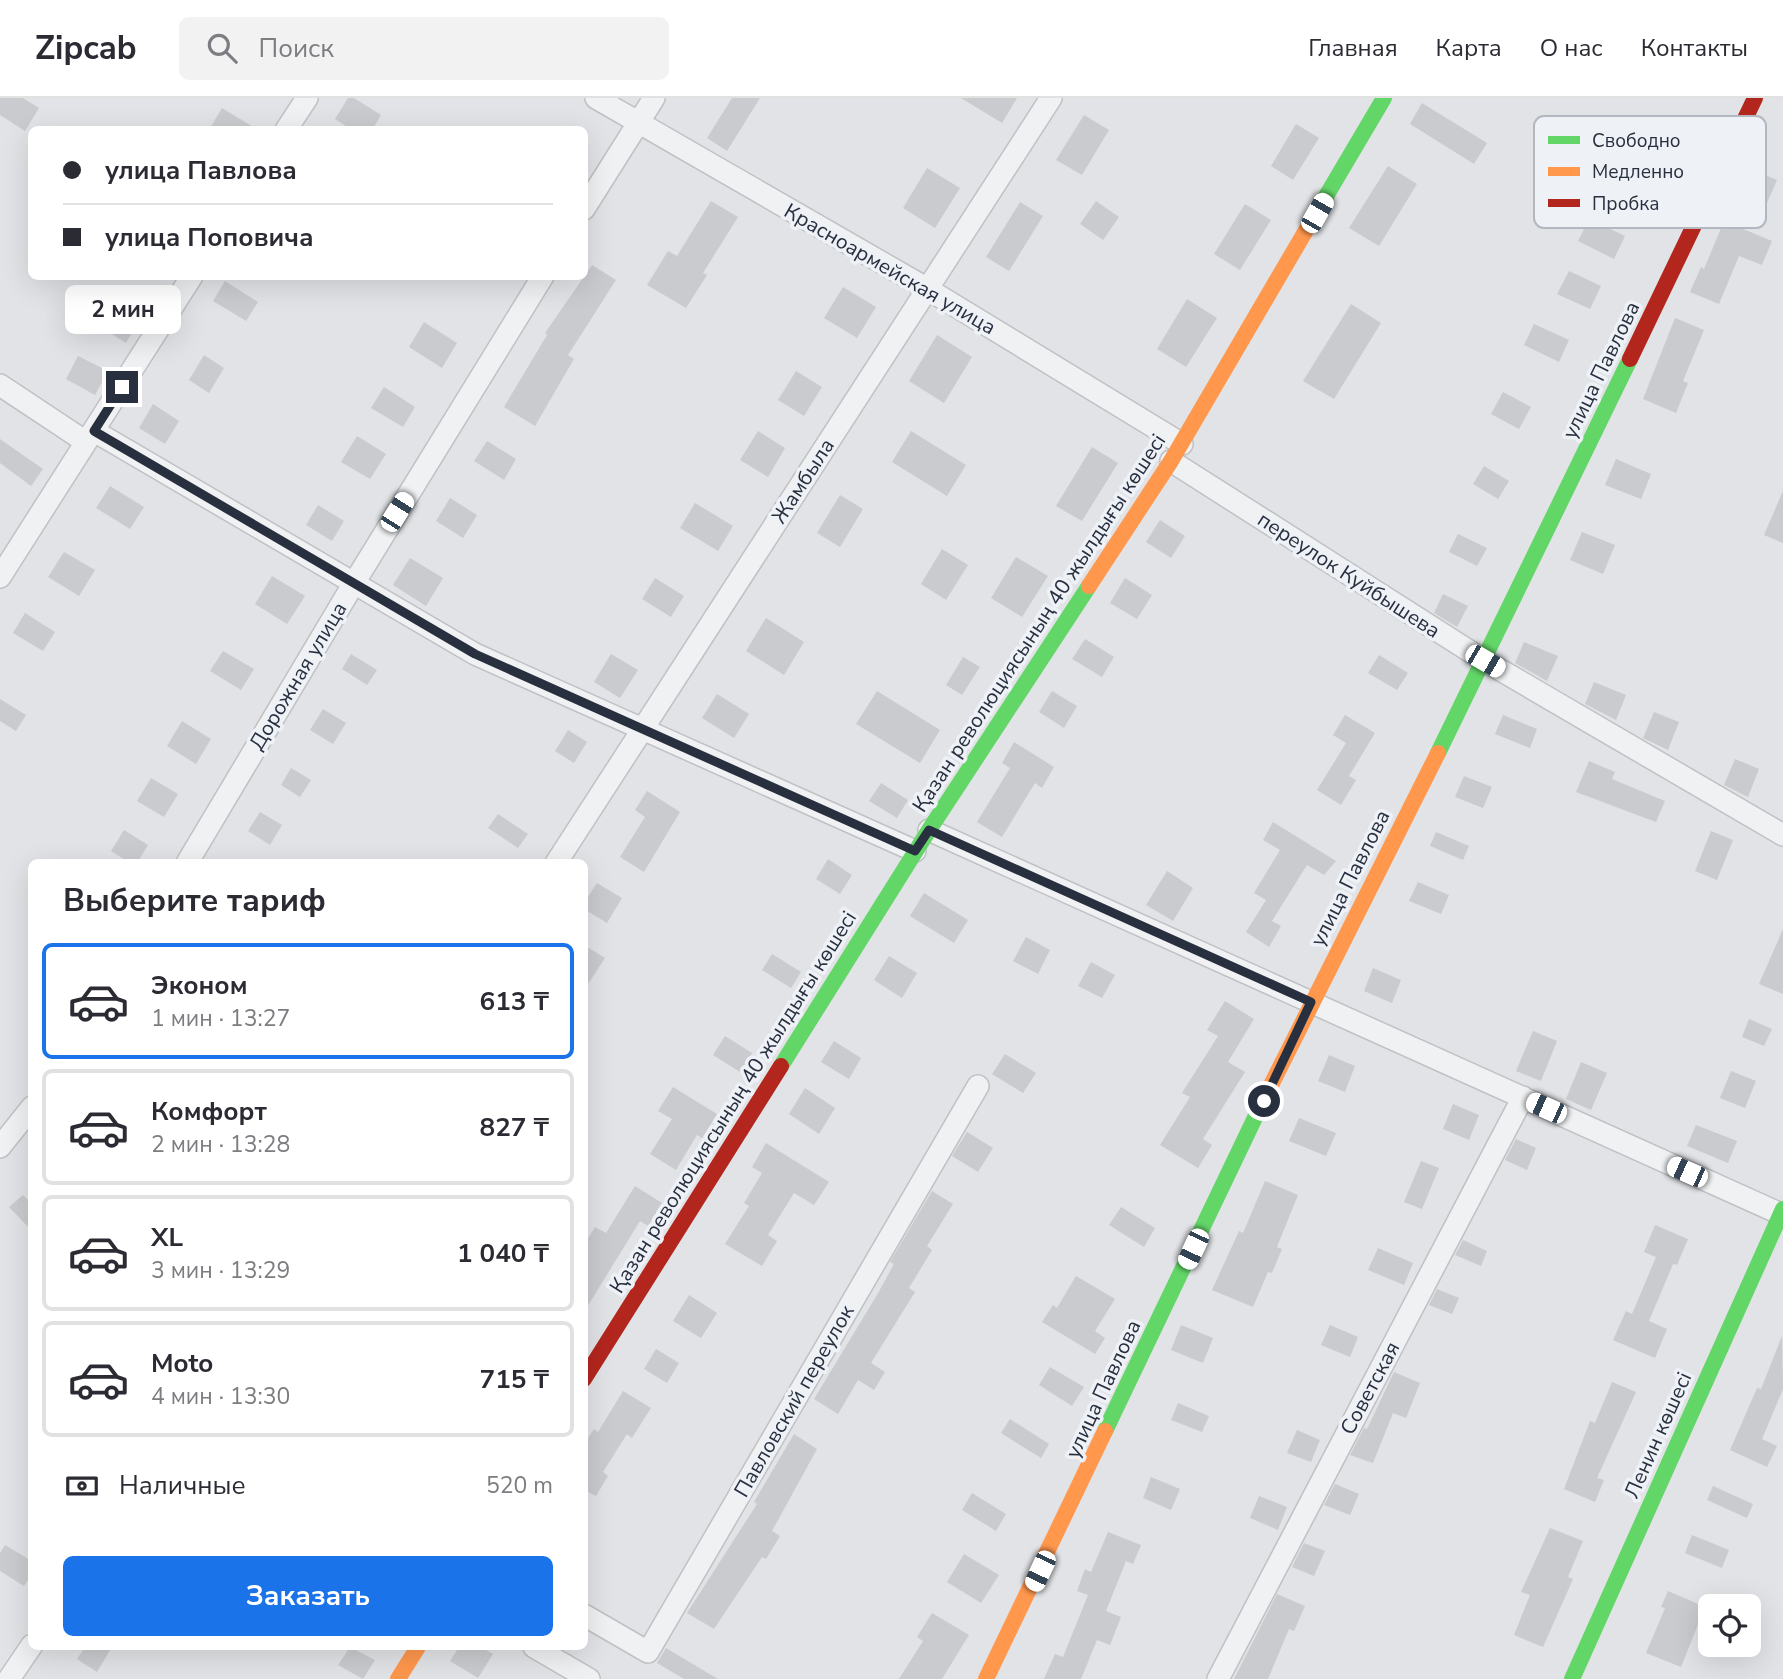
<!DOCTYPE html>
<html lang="ru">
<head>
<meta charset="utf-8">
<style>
  :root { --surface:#fff; --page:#f2f2f3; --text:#2b2b33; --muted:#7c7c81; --line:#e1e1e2; --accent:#1a73e8 }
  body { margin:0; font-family:"Nunito Sans",sans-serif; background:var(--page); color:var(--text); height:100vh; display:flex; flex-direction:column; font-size:26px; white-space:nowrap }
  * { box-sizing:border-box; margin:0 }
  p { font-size:23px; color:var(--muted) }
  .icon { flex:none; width:38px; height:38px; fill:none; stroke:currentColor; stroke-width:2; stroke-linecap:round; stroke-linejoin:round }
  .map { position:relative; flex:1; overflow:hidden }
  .sheet { position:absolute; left:28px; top:761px; width:560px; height:791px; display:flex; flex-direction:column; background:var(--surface); border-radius:10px; box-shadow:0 7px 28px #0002 }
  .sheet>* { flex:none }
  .guide { position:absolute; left:28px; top:28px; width:560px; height:154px; border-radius:10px; box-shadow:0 7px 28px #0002; display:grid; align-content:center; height:154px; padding:0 35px; background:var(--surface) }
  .buttons { position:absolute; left:1698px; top:1496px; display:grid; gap:14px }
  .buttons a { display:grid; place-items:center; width:63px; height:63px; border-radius:10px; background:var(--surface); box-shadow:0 7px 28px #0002; font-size:35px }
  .end { position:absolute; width:32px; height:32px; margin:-16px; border:9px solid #282f3f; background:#fff; box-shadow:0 0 0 4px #fff }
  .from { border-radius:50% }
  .bubble { position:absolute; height:49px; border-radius:10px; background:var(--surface); box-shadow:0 7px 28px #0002; font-size:23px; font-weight:700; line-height:49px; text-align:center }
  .car { position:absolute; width:21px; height:42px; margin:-21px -10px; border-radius:9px; box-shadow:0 0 5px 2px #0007; background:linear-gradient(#fff 24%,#345 0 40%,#fff 0 76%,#345 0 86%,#fff 0) }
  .guide b { display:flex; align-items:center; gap:24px; height:66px; font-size:26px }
  .guide b+b { border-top:2px solid var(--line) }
  .guide i { width:18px; height:18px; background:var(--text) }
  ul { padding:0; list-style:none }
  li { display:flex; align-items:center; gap:21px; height:116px; margin:0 14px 10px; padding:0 21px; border:4px solid var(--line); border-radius:10px }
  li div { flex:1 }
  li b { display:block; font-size:26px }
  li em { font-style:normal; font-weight:700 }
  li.on { border-color:var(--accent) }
  li>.icon { width:63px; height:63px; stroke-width:1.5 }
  h2 { padding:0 35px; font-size:32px; line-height:84px }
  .pay { display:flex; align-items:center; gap:18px; height:77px; padding:0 35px; font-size:26px }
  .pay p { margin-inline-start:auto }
  .action { display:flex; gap:14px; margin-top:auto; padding:14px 35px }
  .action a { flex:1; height:80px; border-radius:10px; background:var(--accent); color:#fff; font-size:28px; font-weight:700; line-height:80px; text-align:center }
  header { display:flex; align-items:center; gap:42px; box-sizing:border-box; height:98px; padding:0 35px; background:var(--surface); border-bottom:2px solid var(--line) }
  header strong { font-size:33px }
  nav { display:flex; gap:38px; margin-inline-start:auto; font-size:24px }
  .search { width:490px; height:63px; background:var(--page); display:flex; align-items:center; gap:18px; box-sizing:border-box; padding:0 24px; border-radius:10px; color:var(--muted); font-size:26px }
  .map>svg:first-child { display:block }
  .building { fill:#c9cbce }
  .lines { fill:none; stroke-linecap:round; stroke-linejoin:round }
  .street-casing { stroke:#bfc1c4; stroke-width:24 }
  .street { stroke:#f0f1f2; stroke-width:21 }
  .fast { stroke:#63d668; stroke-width:16 }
  .slow { stroke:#ff974d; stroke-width:16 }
  .jam { stroke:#b3261e; stroke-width:16 }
  .route { stroke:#282f3f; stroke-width:9 }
  .labels { text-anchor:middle; stroke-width:7; stroke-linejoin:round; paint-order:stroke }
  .street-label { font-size:21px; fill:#282f3f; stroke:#eef1f6 }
  .key { fill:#eef1f6; stroke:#b3b7bf; stroke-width:2 }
  .key-label { font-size:19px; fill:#282f3f }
</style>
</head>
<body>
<header>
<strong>Zipcab</strong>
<div class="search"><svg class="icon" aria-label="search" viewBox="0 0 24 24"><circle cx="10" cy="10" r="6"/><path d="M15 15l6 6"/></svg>Поиск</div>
<nav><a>Главная</a><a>Карта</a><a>О нас</a><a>Контакты</a></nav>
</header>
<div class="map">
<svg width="1783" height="1581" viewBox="0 0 1783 1581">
  <rect width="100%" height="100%" fill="#e1e3e6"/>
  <!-- building -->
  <path class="building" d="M0 0H23L39 10 25 33 0 17Z
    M348 0H354L381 17 372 32H352L335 21Z
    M732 0H760L727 53 707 40Z
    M961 0H1017L1002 25Z
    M1422 5 1487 45 1474 66 1410 26Z
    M222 10 258 32H209Z
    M1084 17 1109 32 1082 77 1056 62Z
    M1296 26 1319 40 1293 82 1271 68Z
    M1388 68 1417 86 1379 148 1349 130Z
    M1747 69 1777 82 1767 105 1737 93Z
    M927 70 960 90 935 130 903 110Z
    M711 103 738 119 703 175 707 177 686 210 647 187 668 153 677 158Z
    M1096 103 1119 119 1103 142 1080 126Z
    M1020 104 1043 118 1009 173 986 159Z
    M1245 106 1271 122 1240 172 1214 156Z
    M1589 121 1625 138 1614 161 1578 143Z
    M1724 123 1772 143 1762 167 1739 158 1719 206 1690 194 1701 169 1704 171Z
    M592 167 616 182 568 257 574 261 535 328 504 309 547 237 545 235Z
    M1569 173 1601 188 1590 211 1557 196Z
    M225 183 258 204 246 223 213 203Z
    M843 189 876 209 857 240 824 220Z
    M1187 201 1217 220 1186 269 1157 251Z
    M106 206 138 225 126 245 94 225Z
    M1351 206 1381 225 1334 301 1303 283Z
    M1675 220 1704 232 1683 283 1688 285 1676 315 1643 301Z
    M424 224 457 245 442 270 409 249Z
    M1534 226 1569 242 1559 264 1524 247Z
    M937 237 972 259 944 305 909 283Z
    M204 257 224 270 209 295 189 282Z
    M78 258 108 273 95 297 66 281Z
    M796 273 822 289 804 318 778 302Z
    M384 289 415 309 403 329 371 310Z
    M1503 294 1531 309 1519 331 1491 316Z
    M153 306 179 323 165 346 139 330Z
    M758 333 785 350 768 379 740 362Z
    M911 333 966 367 947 398 892 364Z
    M357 338 386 356 370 381 341 364Z
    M0 341 43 371 31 388 0 365Z
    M487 343 516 361 504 382 474 363Z
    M1092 349 1118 365 1082 423 1056 408Z
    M1616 361 1651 376 1641 401 1605 387Z
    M1484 368 1509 383 1498 401 1473 386Z
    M110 388 144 409 130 431 96 410Z
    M1783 393V445L1764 437Z
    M840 397 863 411 840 449 817 435Z
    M450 400 477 417 463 440 436 423Z
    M695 405 733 428 718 453 680 430Z
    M318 407 344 423 332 443 306 427Z
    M1160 422 1185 438 1171 460 1146 444Z
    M1582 434 1615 447 1603 476 1570 462Z
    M1458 436 1487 450 1477 468 1449 454Z
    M942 451 968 467 946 502 921 486Z
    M64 454 95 472 79 498 48 479Z
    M1016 459 1048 478 1022 519 991 500Z
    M410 460 443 480 426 508 393 487Z
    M272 478 305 498 287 526 255 506Z
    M655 480 684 498 671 519 642 501Z
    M1125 480 1152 497 1137 521 1110 505Z
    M1443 496 1468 508 1457 529 1434 515Z
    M25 515 55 534 43 553 13 535Z
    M766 520 804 544 784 577 746 553Z
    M1085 541 1114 559 1102 579 1072 561Z
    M1524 544 1558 558 1547 583 1515 565Z
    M223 553 254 571 241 592 210 573Z
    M351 556 377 572 367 587 342 571Z
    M611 556 638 572 620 600 594 584Z
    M1379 557 1408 575 1397 592 1368 575Z
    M963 559 980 569 962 597 946 587Z
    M1594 584 1626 597 1616 622 1585 606Z
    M877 593 940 632 920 665 856 626Z
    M1052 593 1077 608 1064 630 1039 614Z
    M717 596 749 616 734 640 702 620Z
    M0 601 26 617 16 633 0 623Z
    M323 611 346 625 333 646 310 632Z
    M1654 614 1679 624 1668 652 1643 640Z
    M1345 617 1375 635 1349 678 1356 682 1341 707 1317 692 1346 645 1333 637Z
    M1503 617 1537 631 1530 650 1495 636Z
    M182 623 211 641 196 666 167 648Z
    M568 632 587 644 574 665 555 653Z
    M1014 644 1054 669 1042 690 1035 685 1002 739 977 724 1010 670 1002 665Z
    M1735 661 1759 671 1748 699 1724 687Z
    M1589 663 1615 674 1612 681 1665 703 1656 724 1576 694Z
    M291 670 311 682 300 699 281 687Z
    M1464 678 1492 689 1483 710 1455 699Z
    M151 680 178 696 164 719 137 703Z
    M881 685 908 702 897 720 869 703Z
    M647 693 680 714 644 774 620 759 645 719 635 712Z
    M260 714 282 727 270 747 248 733Z
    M498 716 528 736 518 750 488 730Z
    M1273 724 1336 763 1324 777 1307 767 1272 823 1281 828 1269 849 1246 834 1266 802 1254 795 1280 752 1263 742Z
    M124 732 148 747 137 765H130L111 753Z
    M1711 733 1733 742 1717 782 1695 773Z
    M1436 734 1469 748 1463 762 1430 748Z
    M828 761 852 777 840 796 816 781Z
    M1167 773 1193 790 1173 823 1146 807Z
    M1418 784 1449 797 1441 816 1409 803Z
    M597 785 622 800 607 825 584 811V805Z
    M924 795 968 822 954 845 910 818Z
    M1783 831V896L1759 886Z
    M1026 839 1050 852 1038 876 1013 863Z
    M584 847 605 860 584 892Z
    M772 856 801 874 791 890 762 872Z
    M889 858 917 875 902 900 874 882Z
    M1091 864 1115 877 1102 900 1078 888Z
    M1373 870 1401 882 1392 905 1364 893Z
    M1225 903 1254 921 1228 964 1245 974 1203 1041 1212 1047 1198 1070 1160 1047 1190 999 1182 995 1218 938 1207 932Z
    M1749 921 1772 931 1764 948 1742 939Z
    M1533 933 1557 943 1541 983 1516 973Z
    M725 938 752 955 740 974 713 957Z
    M834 943 861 960 849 981 821 964Z
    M1005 956 1036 975 1023 995 992 976Z
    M1329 957 1355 968 1345 994 1318 983Z
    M1581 964 1607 975 1591 1012 1566 1001Z
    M1731 973 1756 983 1745 1010 1720 1000Z
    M673 989 717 1016 702 1040 697 1037 676 1072 650 1056 672 1021 658 1013Z
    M805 990 835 1010 819 1036 789 1016Z
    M1453 1006 1479 1017 1469 1042 1443 1031Z
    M1299 1020 1336 1035 1326 1058 1289 1043Z
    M1696 1027 1737 1043 1728 1065 1687 1048Z
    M967 1034 993 1050 978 1074 952 1058Z
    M1516 1041 1536 1050 1527 1072 1505 1062Z
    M766 1045 829 1084 814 1107 794 1095 768 1137 777 1143 762 1168 725 1146 749 1108 744 1105 762 1075 752 1069Z
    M1421 1063 1439 1070 1422 1111 1404 1104Z
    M1265 1083 1298 1097 1277 1149 1282 1151 1272 1175 1268 1174 1253 1209 1212 1192 1239 1133 1243 1135Z
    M635 1088 662 1105 648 1128 640 1123 584 1214V1147L595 1129 606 1135Z
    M932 1093 953 1106 927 1148 932 1152 909 1190 915 1194 871 1265 885 1274 874 1292 858 1282 838 1316 814 1301 877 1197 894 1166 890 1164Z
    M23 1097 32 1106V1133L9 1109Z
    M1121 1109 1155 1130 1144 1149 1109 1127Z
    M1655 1127 1688 1141 1677 1167 1673 1166 1649 1223 1667 1231 1655 1260 1613 1242 1626 1213 1632 1216 1656 1159 1644 1154Z
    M1463 1142 1487 1153 1481 1168 1455 1157Z
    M1378 1150 1413 1165 1404 1187 1368 1172Z
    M1076 1178 1115 1201 1095 1233 1105 1240 1095 1256 1042 1224 1053 1207 1057 1210Z
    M1437 1191 1459 1200 1452 1216 1429 1207Z
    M689 1197 717 1215 701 1240 673 1223Z
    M1181 1227 1213 1240 1203 1265 1171 1252Z
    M1330 1227 1358 1239 1350 1259 1321 1247Z
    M1782 1238 1783 1291 1762 1341 1777 1348 1767 1369 1730 1352 1757 1290 1761 1291Z
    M656 1251 679 1265 667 1285 644 1271Z
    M1050 1269 1084 1289 1072 1308 1039 1287Z
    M1394 1274 1420 1285 1406 1320 1393 1315 1373 1365 1350 1357 1364 1330 1367 1331Z
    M1612 1284 1636 1294 1597 1380 1604 1382 1595 1404 1564 1391 1590 1323 1595 1325Z
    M623 1293 651 1310 632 1340 627 1336 603 1374 608 1378 596 1398 584 1392V1346L594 1331 598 1334Z
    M1178 1305 1209 1318 1202 1334 1171 1322Z
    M1010 1321 1049 1346 1041 1360 1001 1335Z
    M1297 1332 1320 1342 1311 1364 1287 1355Z
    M794 1336 817 1351 772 1433 780 1438 766 1461 762 1459 714 1531 687 1515 757 1406 754 1404Z
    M1151 1379 1180 1391 1171 1412 1143 1400Z
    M1335 1386 1359 1396 1350 1417 1324 1407Z
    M1713 1388 1753 1406 1747 1420 1707 1402Z
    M972 1395 1006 1416 996 1433 962 1412Z
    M1259 1398 1287 1409 1278 1432 1250 1420Z
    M1550 1430 1583 1443 1568 1479 1573 1481 1543 1549 1514 1537 1530 1497 1521 1494Z
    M1108 1434 1141 1447 1133 1466 1126 1463 1106 1513 1121 1519 1110 1547 1097 1542 1081 1581H1044L1055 1556 1063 1559 1088 1497 1077 1493 1085 1471 1091 1474Z
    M1692 1437 1729 1452 1722 1470 1685 1455Z
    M1304 1445 1325 1453 1314 1478 1292 1469Z
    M5 1447 32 1463V1476L24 1488 0 1473V1455Z
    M964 1456 999 1477 981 1505 947 1484Z
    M1668 1493 1710 1511 1705 1526 1699 1524 1681 1569 1646 1555 1665 1510 1661 1509Z
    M1277 1496 1305 1508 1294 1533 1289 1531 1268 1581H1234Z
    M932 1515 969 1537 942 1581H899L923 1543 917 1539Z
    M85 1549H112L97 1574 77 1561Z
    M350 1549 375 1562 363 1581 338 1567Z
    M459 1549H481L493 1556 478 1580 450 1563Z
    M666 1550 718 1581H684L657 1565Z"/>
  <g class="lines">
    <defs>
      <path id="street" d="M596 0 926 190 1182 346
        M286 32 307 0
        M584 111 654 0
        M0 287 86 344
        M94 333 475 556 915 753
        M1171 363 1485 563 1783 737
        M0 479 192 178
        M929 732 1781 1116
        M187 765 354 485 543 178
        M556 765 1051 0
        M0 1049 32 1009
        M584 1517 648 1554 978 988
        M534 1549 589 1581
        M9 1581 32 1547
        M1218 1581 1523 999"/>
    </defs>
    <!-- street casing -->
    <use href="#street" class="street-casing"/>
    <!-- street -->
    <use href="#street" class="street"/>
    <!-- fast -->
    <path class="fast" d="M1322 105 1384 0
      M1438 655 1630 261
      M781 968 929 732 1089 488
      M1105 1333 1262 1005
      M1572 1581 1783 1111"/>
    <!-- slow -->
    <path class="slow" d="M1089 488 1171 363 1322 105
      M1262 1005 1438 655
      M398 1581 418 1549
      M986 1581 1105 1333"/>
    <!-- jam -->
    <path class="jam" d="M1630 261 1755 0
      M584 1281 781 968"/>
  </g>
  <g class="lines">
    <!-- route -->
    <path class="route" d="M122 289 94 333 475 556 915 753 929 732 1311 904 1264 1003"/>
  </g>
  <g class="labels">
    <!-- street labels -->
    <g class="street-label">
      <text transform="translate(890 171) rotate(30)" y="7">Красноармейская улица</text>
      <text transform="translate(1601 272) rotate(-64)" y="7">улица Павлова</text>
      <text transform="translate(803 383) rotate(-57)" y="7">Жамбыла</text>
      <text transform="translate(1349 477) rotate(33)" y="7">переулок Куйбышева</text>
      <text transform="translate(1039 525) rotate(-57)" y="7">Қазан революциясының 40 жылдығы көшесі</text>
      <text transform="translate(298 578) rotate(-59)" y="7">Дорожная улица</text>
      <text transform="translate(1350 780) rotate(-63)" y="7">улица Павлова</text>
      <text transform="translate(733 1004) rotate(-58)" y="7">Қазан революциясының 40 жылдығы көшесі</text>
      <text transform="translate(1370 1290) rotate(-62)" y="7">Советская</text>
      <text transform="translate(1103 1291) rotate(-65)" y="7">улица Павлова</text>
      <text transform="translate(794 1303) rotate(-60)" y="7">Павловский переулок</text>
      <text transform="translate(1658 1337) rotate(-66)" y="7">Ленин көшесі</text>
    </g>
  </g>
  <!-- legend -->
  <rect x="1534" y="18" width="232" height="112" rx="10" class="key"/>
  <rect x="1548" y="38" width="32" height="8" fill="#63d668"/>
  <rect x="1548" y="69" width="32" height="9" fill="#ff974d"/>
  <rect x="1548" y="101" width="32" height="8" fill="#b3261e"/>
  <g class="key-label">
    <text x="1592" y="49">Свободно</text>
    <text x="1592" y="80">Медленно</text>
    <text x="1592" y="112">Пробка</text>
  </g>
</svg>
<div class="buttons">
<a><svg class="icon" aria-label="locate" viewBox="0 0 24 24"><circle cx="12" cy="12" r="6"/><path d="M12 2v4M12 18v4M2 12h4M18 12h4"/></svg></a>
</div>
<i class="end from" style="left:1264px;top:1003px"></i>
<i class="end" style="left:122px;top:289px"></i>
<div class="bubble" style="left:65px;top:187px;width:116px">2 мин</div>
<i class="car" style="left:1317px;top:115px;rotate:30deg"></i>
<i class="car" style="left:397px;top:414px;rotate:32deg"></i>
<i class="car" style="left:1485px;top:563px;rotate:120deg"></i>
<i class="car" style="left:1546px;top:1010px;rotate:294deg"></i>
<i class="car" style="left:1687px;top:1074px;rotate:294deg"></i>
<i class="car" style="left:1193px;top:1151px;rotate:205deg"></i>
<i class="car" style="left:1040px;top:1473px;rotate:205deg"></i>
<div class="guide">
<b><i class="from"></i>улица Павлова</b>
<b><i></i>улица Поповича</b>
</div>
<section class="sheet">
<h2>Выберите тариф</h2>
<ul>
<li class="on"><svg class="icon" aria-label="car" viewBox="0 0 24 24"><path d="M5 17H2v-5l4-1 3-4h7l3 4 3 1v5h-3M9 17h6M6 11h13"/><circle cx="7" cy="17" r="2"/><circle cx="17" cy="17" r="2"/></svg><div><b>Эконом</b><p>1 мин · 13:27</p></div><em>613 ₸</em></li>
<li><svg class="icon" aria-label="car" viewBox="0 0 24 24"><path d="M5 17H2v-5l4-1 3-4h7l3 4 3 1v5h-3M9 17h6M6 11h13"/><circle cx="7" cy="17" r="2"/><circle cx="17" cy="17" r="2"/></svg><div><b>Комфорт</b><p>2 мин · 13:28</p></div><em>827 ₸</em></li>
<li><svg class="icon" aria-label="car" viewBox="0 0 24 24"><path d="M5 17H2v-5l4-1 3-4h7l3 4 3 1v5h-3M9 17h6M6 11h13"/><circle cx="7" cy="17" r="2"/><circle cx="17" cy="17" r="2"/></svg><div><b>XL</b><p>3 мин · 13:29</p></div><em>1 040 ₸</em></li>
<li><svg class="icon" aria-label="car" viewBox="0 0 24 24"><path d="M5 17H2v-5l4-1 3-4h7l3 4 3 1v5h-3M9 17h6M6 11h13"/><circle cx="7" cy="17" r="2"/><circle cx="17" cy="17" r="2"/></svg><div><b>Moto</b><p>4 мин · 13:30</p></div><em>715 ₸</em></li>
</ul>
<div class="pay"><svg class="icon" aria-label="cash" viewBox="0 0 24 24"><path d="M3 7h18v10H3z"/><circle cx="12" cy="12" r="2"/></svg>Наличные<p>520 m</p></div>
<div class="action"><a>Заказать</a></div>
</section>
</div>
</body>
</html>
